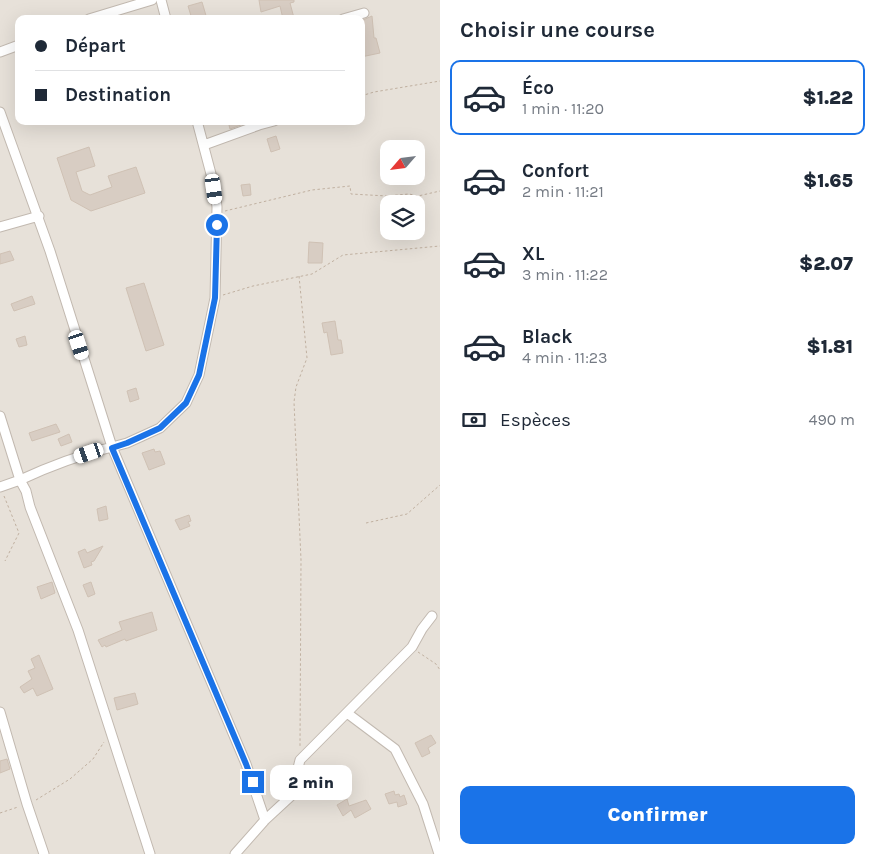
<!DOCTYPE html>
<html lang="fr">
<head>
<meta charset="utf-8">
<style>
  :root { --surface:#fff; --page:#f2f2f3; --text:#1f2937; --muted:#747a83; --line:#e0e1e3; --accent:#1a73e8 }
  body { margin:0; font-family:Karla,sans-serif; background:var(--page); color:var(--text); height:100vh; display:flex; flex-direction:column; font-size:19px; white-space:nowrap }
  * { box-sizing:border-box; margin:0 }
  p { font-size:16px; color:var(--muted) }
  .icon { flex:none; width:28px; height:28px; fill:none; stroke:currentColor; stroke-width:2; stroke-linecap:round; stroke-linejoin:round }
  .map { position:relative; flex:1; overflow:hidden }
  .details { display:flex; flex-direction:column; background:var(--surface); width:435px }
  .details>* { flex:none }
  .top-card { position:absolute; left:15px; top:15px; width:350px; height:110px; border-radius:10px; box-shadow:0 5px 20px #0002; display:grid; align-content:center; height:110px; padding:0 20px; background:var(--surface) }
  .needle { width:32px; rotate:242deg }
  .buttons { position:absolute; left:380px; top:140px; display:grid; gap:10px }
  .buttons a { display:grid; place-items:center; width:45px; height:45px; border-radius:10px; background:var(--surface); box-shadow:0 5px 20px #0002; font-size:25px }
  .end { position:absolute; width:22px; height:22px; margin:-11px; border:6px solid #1a73e8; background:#fff; box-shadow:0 0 0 2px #fff }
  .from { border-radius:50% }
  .bubble { position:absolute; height:35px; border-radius:10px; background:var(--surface); box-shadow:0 5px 20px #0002; font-size:16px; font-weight:800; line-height:35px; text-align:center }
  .car { position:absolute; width:15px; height:30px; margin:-15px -8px; border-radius:6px; box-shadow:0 0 4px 1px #0007; background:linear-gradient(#fff 24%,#345 0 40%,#fff 0 76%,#345 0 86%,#fff 0) }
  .top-card b { display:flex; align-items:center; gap:18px; height:48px; font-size:19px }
  .top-card b+b { border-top:1px solid var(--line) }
  .top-card i { width:12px; height:12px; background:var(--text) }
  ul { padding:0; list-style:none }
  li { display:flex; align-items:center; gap:15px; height:75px; margin:0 10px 8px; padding:0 10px; border:2px solid transparent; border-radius:10px }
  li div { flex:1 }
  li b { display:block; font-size:19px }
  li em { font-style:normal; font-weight:800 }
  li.selected { border-color:var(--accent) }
  li>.icon { width:45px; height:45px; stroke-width:1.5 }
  h2 { padding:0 20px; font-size:22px; line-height:60px }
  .pay { display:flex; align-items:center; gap:12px; height:55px; padding:0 20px; font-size:19px }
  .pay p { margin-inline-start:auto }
  .primary-button { display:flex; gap:10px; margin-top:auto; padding:10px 20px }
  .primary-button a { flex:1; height:58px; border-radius:10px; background:var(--accent); color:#fff; font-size:20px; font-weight:800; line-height:58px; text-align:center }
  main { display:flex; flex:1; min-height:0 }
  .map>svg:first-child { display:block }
  .residential { fill:#e7e1d9; fill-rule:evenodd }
  .building { fill:#d8cdc3; stroke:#cfc1b4 }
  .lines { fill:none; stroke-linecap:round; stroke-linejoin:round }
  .minor-casing { stroke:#c2b9b0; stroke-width:11 }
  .path { stroke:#c0b0a0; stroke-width:1; stroke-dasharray:2.5 2.5; stroke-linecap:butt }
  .minor { stroke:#fff; stroke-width:9 }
  .route { stroke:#1a73e8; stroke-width:6 }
</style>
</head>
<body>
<main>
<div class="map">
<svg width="440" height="854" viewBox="0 0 440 854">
  <rect width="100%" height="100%" fill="#f4f0ea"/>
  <!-- residential -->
  <path class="residential" d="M0 0H440V854H0ZM19 19H361V121H19ZM389 149H416V176H389ZM389 204H416V231H389Z"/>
  <!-- building -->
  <path class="building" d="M259 0H294V2L290 3 294 18 283 19 280 6 261 12Z
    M202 2 207 19H192L188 6Z
    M372 16 374 38H376L380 53 361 57V41L364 40 363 20Z
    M228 121H249V122L230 129Z
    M276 136 280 149 271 152 267 139Z
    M89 147 95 166 76 172 82 191 90 195 112 187 108 176 136 167 145 193 91 211 71 200 57 158Z
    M250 184 251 195 243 196 241 185Z
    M309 242 323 243 322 263H308Z
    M10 251 14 260 0 264V254Z
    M144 283 164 345 146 351 126 288Z
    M32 296 35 304 14 311 11 304Z
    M335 321 338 340H341L343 353 331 355 327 332 324 333 322 323Z
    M25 336 27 345 19 347 16 339Z
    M136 388 139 399 130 402 127 391Z
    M56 424 60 432 32 441 29 433Z
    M69 434 72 442 61 446 58 439Z
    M154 449 155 452 160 451 165 464 149 470 142 453Z
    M106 506 108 519 99 521 97 509Z
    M189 515 191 521 188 522 190 526 180 530 175 520Z
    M103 546 94 561 91 562 92 565 84 568 78 552 85 549 87 553Z
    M52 582 55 593 41 599 37 587Z
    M91 582 95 594 88 597 83 585Z
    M152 612 157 630 126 641 125 639 106 647 105 645 102 647 98 640 122 630 119 622Z
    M39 655 53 689 37 696 33 688 24 693 20 687 32 679 28 671 35 668 31 659Z
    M135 693 138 704 117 710 114 698Z
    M431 735 436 743 428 748 430 753 422 757 415 743Z
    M7 759 10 769 0 773V761Z
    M394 791 395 795 399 794 400 797 404 795 407 804 398 807 397 802 389 804 385 794Z
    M347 799 349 806 366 800 371 809 355 818 351 810 343 816 337 805Z"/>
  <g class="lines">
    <defs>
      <path id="minor" d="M161 0 166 19
        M89 19 152 0
        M343 19 364 13
        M0 52 19 45
        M0 112 50 251 112 447C80 455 50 466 20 480L0 416
        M197 121 215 189 217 207 215 298 199 375 186 403 160 428 127 443 112 447 246 764 265 820
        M204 145 259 125 274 121
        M0 227 39 216
        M0 487 20 480 26 491 30 507 78 630 150 854
        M0 712 27 804 44 854
        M347 713 395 749 423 804 439 854
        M235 854 265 820 291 796 300 760 412 647 422 629 432 616"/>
    </defs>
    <!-- minor casing -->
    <use href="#minor" class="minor-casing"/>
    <!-- path -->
    <path class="path" d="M361 96 374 92 440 81
      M225 211 312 190 350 186 351 194 387 196 409 194 418 196 440 191
      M299 276 307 358 296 387 294 402 301 560 300 746
      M223 295 253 286 312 274 343 255 440 246
      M4 496 19 533 5 561
      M366 523 407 514 440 485
      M418 652 436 664 440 670
      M36 800 70 779 93 759 104 742
      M0 813 18 807"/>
    <!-- minor -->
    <use href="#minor" class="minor"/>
  </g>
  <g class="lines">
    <!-- route -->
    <path class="route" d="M217 225 215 298 199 375 186 403 160 428 127 443 112 448 246 764 253 782"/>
  </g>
</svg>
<div class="buttons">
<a><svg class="needle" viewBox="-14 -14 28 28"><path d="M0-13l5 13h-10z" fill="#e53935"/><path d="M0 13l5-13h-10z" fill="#747a83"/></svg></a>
<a><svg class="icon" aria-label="layers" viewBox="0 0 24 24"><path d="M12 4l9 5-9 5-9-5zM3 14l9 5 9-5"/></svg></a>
</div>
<i class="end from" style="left:217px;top:225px"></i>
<i class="end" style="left:253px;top:782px"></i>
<div class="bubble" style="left:270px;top:765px;width:82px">2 min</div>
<i class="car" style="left:214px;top:189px;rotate:172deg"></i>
<i class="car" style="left:79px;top:345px;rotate:162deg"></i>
<i class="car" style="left:89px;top:453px;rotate:251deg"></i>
<div class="top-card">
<b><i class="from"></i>Départ</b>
<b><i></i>Destination</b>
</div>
</div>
<section class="details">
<h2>Choisir une course</h2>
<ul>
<li class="selected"><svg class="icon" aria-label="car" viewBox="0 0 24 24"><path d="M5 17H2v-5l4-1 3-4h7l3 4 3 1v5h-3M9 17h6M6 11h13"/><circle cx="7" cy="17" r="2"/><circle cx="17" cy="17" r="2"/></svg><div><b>Éco</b><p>1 min · 11:20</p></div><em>$1.22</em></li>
<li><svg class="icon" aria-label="car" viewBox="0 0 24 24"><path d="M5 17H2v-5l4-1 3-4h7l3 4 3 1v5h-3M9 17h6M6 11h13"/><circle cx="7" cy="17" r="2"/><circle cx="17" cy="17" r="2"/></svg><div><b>Confort</b><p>2 min · 11:21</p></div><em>$1.65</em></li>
<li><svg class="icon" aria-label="car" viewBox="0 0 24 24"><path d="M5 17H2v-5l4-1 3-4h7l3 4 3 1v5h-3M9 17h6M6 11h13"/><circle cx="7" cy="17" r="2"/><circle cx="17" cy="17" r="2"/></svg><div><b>XL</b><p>3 min · 11:22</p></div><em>$2.07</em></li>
<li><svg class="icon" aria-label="car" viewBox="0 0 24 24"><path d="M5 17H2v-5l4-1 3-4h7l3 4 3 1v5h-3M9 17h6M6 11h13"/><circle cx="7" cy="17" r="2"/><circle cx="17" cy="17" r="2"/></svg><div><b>Black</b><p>4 min · 11:23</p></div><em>$1.81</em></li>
</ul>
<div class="pay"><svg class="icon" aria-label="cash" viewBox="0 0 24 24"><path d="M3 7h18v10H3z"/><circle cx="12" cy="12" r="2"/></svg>Espèces<p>490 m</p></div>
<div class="primary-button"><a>Confirmer</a></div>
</section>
</main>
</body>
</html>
